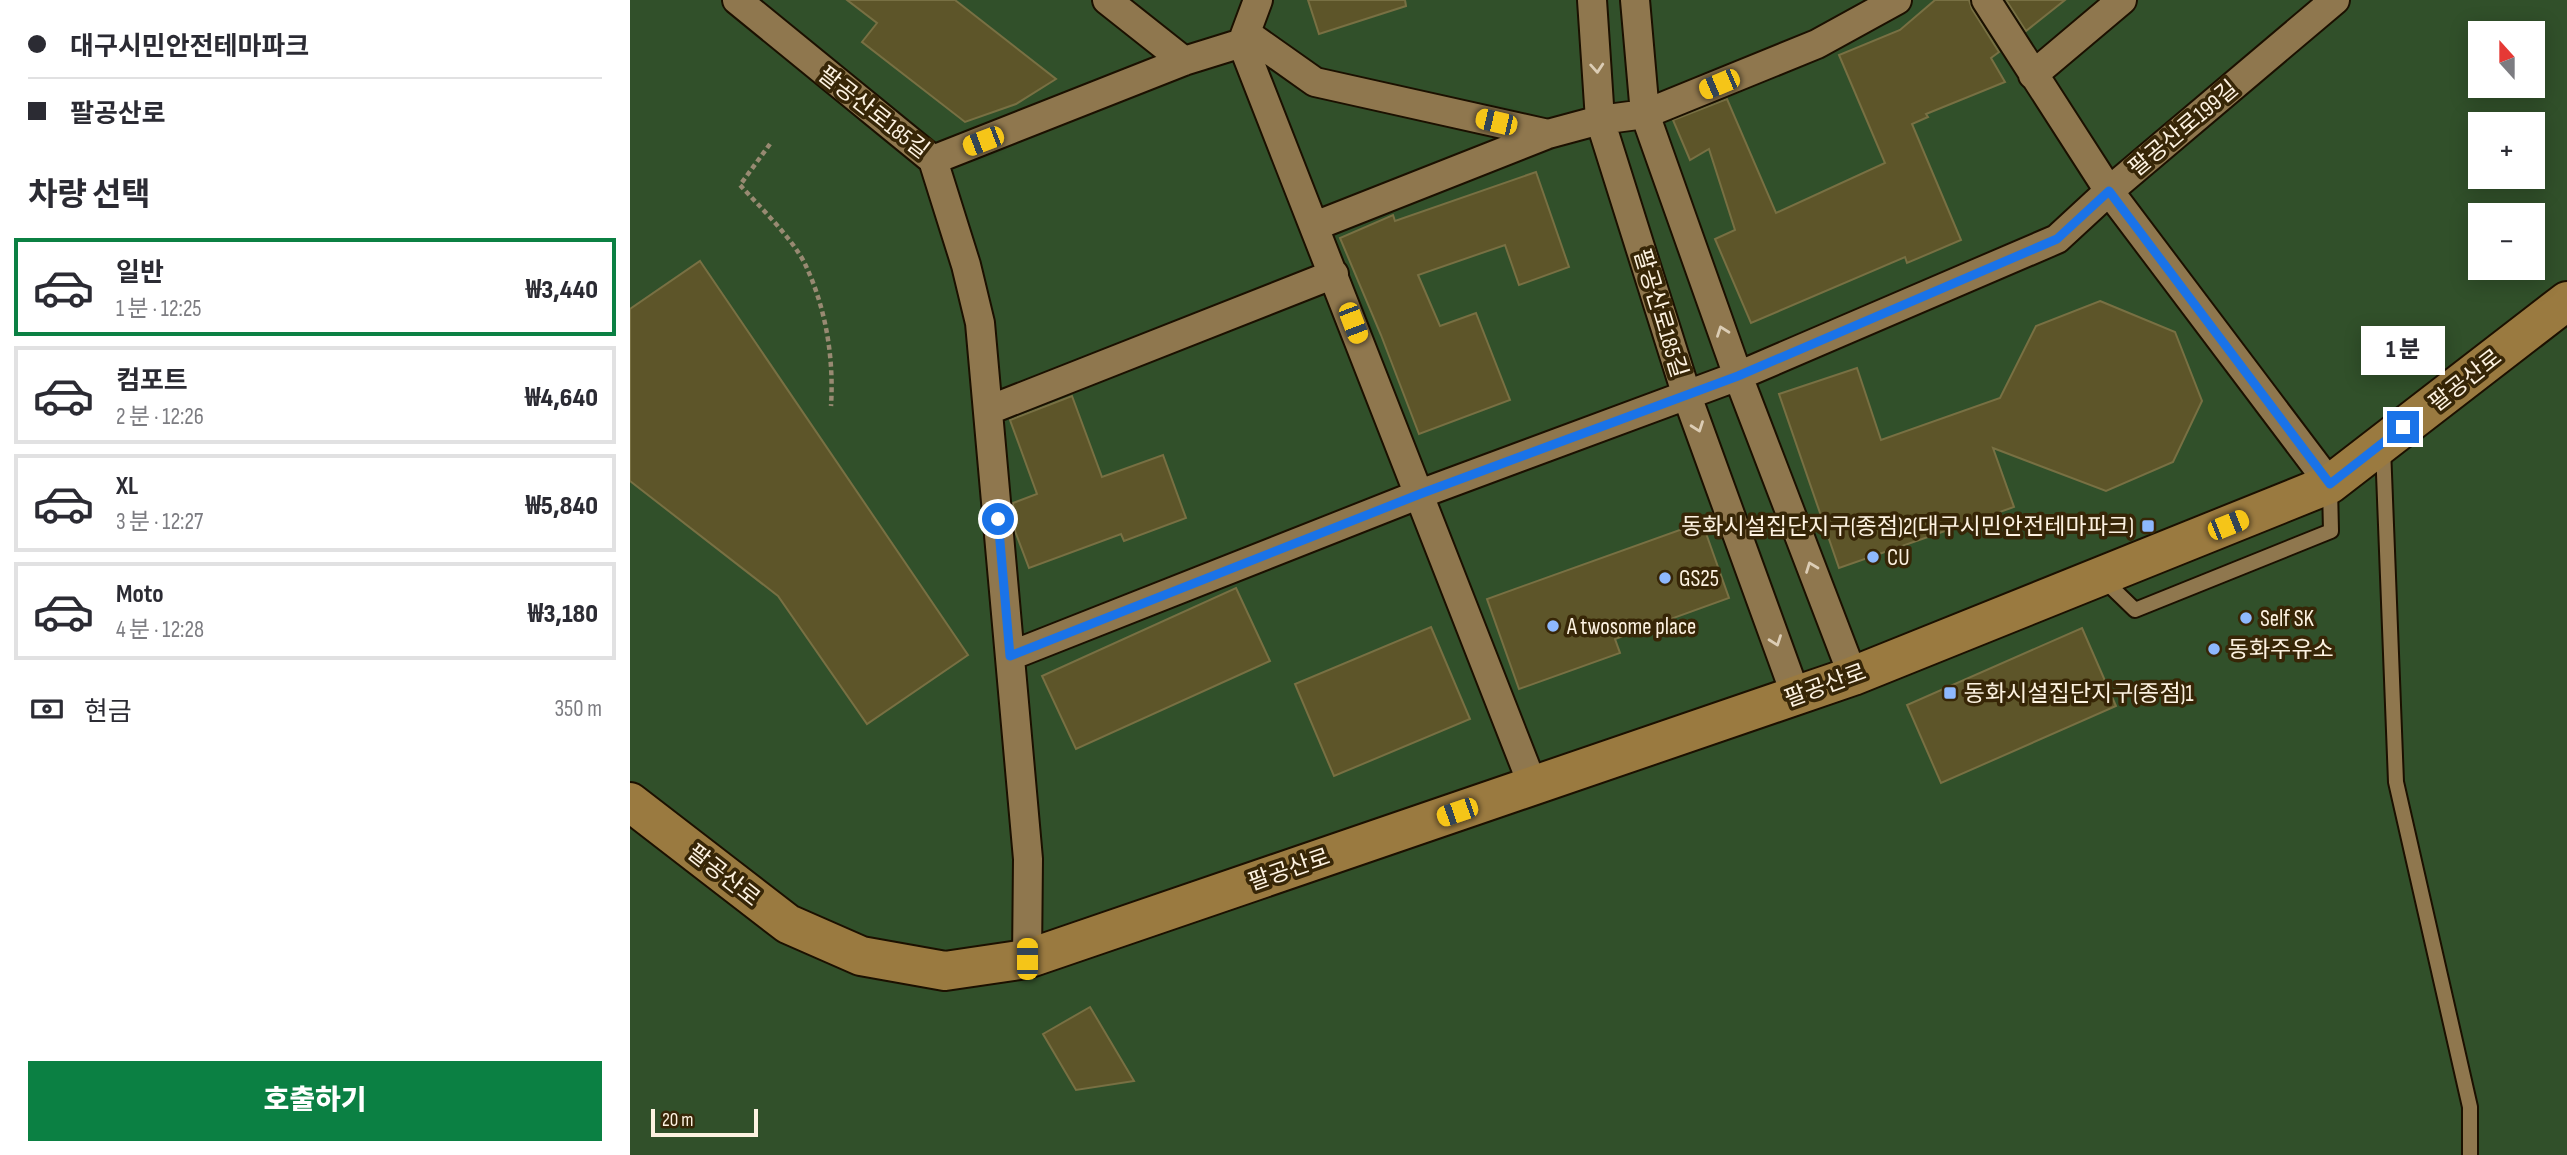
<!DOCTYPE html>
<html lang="ko">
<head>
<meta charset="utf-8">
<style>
  :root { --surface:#fff; --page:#f7f7f7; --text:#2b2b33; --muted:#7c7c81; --line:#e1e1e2; --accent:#0b8043 }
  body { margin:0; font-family:"Sofia Sans Condensed","Noto Sans KR",sans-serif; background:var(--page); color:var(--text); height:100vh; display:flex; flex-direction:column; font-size:26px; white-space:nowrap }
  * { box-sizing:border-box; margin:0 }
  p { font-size:23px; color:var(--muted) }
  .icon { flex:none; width:38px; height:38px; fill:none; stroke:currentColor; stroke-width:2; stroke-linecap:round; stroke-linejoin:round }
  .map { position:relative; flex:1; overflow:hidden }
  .drawer { display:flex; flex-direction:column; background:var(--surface); width:630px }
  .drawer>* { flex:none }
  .banner { display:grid; align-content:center; height:154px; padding:0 28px; background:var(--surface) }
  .needle { width:46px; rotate:339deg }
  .fabs { position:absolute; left:1838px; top:21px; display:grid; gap:14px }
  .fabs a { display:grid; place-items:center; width:77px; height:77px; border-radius:0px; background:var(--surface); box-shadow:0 4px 18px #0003; font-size:35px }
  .scale { position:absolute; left:21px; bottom:18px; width:107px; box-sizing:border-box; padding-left:7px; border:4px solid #fdf2e1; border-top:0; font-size:19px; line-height:24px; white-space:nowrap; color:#fdf2e1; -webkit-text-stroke:5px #372607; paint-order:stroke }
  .end { position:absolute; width:32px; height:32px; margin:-16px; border:9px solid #1a73e8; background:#fff; box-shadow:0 0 0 4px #fff }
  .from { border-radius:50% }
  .bubble { position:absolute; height:49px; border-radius:0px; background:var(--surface); box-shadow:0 4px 18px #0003; font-size:23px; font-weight:800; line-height:49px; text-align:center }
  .car { position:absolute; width:21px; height:42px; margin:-21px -10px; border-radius:9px; box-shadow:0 0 5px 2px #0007; background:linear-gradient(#f5c518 24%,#345 0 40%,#f5c518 0 76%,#345 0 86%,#f5c518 0) }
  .banner b { display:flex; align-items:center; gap:24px; height:66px; font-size:26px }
  .banner b+b { border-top:2px solid var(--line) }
  .banner i { width:18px; height:18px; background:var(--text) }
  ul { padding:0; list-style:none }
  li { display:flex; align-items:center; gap:21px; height:98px; margin:0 14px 10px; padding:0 14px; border:4px solid var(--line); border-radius:0px }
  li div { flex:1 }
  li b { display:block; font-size:26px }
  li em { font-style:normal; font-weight:800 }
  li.active { border-color:var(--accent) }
  li>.icon { width:63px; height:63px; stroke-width:1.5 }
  h2 { padding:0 28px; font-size:32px; line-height:84px }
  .pay { display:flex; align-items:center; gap:18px; height:77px; padding:0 28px; font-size:26px }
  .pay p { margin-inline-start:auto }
  .action { display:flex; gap:14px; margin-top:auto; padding:14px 28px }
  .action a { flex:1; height:80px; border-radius:0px; background:var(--accent); color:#fff; font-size:28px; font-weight:800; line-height:80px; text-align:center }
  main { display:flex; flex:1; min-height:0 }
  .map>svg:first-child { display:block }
  .green { fill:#31502a; fill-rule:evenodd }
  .building { fill:#5d5529; stroke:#787043; stroke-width:2 }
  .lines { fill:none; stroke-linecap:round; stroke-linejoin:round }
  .lane-casing { stroke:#1b1000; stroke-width:18 }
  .street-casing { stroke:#1b1000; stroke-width:32 }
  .secondary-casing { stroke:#1b1000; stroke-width:42 }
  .path { stroke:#988a72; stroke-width:4.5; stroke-dasharray:5 3.5; stroke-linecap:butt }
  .lane { stroke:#8f774e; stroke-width:14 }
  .street { stroke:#8f774e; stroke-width:28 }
  .secondary { stroke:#9a7a40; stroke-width:38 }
  .oneway { stroke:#dccdb5 }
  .route { stroke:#1a73e8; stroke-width:9 }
  .poi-dot { fill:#8eb8fd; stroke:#372607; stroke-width:2.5 }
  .labels { text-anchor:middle; stroke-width:7; stroke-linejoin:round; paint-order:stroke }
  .street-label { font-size:23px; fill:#fdf2e1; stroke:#372607 }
  .poi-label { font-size:23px; fill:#fdf2e1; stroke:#372607; text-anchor:start }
</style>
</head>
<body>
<main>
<section class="drawer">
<div class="banner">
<b><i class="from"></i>대구시민안전테마파크</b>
<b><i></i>팔공산로</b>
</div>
<h2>차량 선택</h2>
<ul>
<li class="active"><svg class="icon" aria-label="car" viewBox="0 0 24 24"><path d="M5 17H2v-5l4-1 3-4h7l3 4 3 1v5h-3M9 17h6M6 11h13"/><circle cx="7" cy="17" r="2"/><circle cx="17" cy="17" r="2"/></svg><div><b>일반</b><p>1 분 · 12:25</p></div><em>₩3,440</em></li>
<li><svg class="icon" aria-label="car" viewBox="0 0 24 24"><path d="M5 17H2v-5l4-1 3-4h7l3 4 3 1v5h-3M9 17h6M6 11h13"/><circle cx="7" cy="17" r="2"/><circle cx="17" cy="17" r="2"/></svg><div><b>컴포트</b><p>2 분 · 12:26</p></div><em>₩4,640</em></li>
<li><svg class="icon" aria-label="car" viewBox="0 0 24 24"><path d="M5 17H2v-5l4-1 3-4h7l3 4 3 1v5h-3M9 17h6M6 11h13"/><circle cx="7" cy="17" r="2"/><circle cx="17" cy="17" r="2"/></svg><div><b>XL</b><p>3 분 · 12:27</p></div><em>₩5,840</em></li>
<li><svg class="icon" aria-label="car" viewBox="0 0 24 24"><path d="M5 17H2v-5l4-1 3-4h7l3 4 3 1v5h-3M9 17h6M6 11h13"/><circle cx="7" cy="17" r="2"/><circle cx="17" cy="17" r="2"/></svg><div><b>Moto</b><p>4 분 · 12:28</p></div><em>₩3,180</em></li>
</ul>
<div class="pay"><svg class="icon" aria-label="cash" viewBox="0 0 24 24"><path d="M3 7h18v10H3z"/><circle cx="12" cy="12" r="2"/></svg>현금<p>350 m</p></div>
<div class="action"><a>호출하기</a></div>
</section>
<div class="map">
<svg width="1937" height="1155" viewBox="0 0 1937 1155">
  <rect width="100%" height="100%" fill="#372607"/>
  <!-- green -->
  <path class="green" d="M0 0H1937V1155H0ZM1850 33H1902V86H1850ZM1850 124H1902V177H1850ZM1850 215H1902V268H1850Z"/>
  <!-- building -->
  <path class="building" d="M217 0H325L426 79 386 104 335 122 232 42 247 23Z
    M678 0H775L776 6 689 34Z
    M1305 0H1339L1342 9 1369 52 1361 58 1375 82 1296 114 1298 117 1282 124 1331 240 1277 263 1275 257 1121 323 1085 239 1105 230 1079 149 1060 160 1043 120 1097 99 1146 213 1255 163 1209 55 1270 30Z
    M1376 0H1435L1396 31Z
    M906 172 939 267 889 285 875 245 788 275 810 326 846 313 880 400 789 434 751 335 710 238 763 215 765 221Z
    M70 261 338 655 237 724 148 596 0 481V309Z
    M1470 301 1545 332 1572 401 1543 462 1476 491 1363 448 1384 507 1209 568 1149 394 1227 368 1251 440 1370 398 1406 326Z
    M442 396 472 477 533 455 556 518 494 541 491 534 399 568 385 531 383 503 407 494 380 420Z
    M1072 522 1099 598 985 639 990 653 889 689 857 599Z
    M606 588 640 661 446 749 412 676Z
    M801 627 840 719 704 776 665 684Z
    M1452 628 1486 706 1311 783 1277 705Z
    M460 1007 504 1081 446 1090 413 1034Z"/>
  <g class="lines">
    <defs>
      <path id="lane" d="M1753 448 1766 782 1840 1107V1155
        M1474 580 1505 610 1701 531 1700 488"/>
      <path id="street" d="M107 0 303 160
        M477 0 554 61
        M962 0 970 120 1057 396 1166 696
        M1005 0 1015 114 1108 376 1223 676
        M1356 0 1479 191 1700 484
        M617 34 685 82 918 134
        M612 43 903 786
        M1403 75 1492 0
        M303 160 336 265 350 323 398 859 397 959
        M303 160 554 61 612 43 628 0
        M685 226 918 134 970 120 1015 114 1187 44 1267 0
        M359 410 704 274
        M380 656 790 494 1108 376 1427 239 1479 191 1705 0"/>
      <path id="secondary" d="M0 802 158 924 231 956 315 971 397 959 1223 676 1700 484 1937 301"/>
    </defs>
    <!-- lane casing -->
    <use href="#lane" class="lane-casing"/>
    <!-- street casing -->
    <use href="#street" class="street-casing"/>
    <!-- secondary casing -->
    <use href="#secondary" class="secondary-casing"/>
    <!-- path -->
    <path class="path" d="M140 144 110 185C129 206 163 239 175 264 196 308 204 358 201 406"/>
    <!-- lane -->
    <use href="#lane" class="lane"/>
    <!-- street -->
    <use href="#street" class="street"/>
    <!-- secondary -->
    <use href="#secondary" class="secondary"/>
  </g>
  <!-- one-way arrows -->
  <defs><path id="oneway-chevron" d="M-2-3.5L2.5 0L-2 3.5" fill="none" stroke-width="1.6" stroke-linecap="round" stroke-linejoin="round" transform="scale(1.75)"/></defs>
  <g class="oneway">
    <use href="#oneway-chevron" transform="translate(967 68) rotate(86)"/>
    <use href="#oneway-chevron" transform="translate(1092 331) rotate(-110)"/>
    <use href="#oneway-chevron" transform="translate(1068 427) rotate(70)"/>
    <use href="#oneway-chevron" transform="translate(1181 567) rotate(-111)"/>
    <use href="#oneway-chevron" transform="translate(1146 641) rotate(70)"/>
  </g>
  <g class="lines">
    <!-- route -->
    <path class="route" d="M368 519 380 656 790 494 1108 376 1427 239 1479 191 1700 484 1773 427"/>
  </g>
  <!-- markers -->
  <g class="poi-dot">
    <rect x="1511" y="519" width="14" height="14" rx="3.5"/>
    <circle cx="1243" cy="557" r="7"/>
    <circle cx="1035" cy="578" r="7"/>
    <circle cx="1616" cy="618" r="7"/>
    <circle cx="923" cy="626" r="7"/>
    <circle cx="1584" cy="649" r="7"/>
    <rect x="1313" y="686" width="14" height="14" rx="3.5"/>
  </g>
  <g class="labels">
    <!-- street labels -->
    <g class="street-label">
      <text transform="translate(244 112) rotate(38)" y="8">팔공산로185길</text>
      <text transform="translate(1553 128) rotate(-40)" y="8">팔공산로199길</text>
      <text transform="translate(1031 313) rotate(73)" y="8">팔공산로185길</text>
      <text transform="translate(1835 380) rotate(-38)" y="8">팔공산로</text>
      <text transform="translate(1195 685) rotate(-20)" y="8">팔공산로</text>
      <text transform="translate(659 869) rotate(-19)" y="8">팔공산로</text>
      <text transform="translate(94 875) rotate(38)" y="8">팔공산로</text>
    </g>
    <!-- poi labels -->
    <g class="poi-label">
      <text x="1504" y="534" text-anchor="end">동화시설집단지구(종점)2(대구시민안전테마파크)</text>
      <text x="1257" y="565">CU</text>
      <text x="1049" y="586">GS25</text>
      <text x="1630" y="626">Self SK</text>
      <text x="937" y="634">A twosome place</text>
      <text x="1598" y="657">동화주유소</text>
      <text x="1334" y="701">동화시설집단지구(종점)1</text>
    </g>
  </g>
</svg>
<div class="fabs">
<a><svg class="needle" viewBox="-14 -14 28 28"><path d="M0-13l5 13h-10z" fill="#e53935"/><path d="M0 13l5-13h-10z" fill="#7c7c81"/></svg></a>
<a>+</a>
<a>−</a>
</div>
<div class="scale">20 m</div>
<i class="end from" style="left:368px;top:519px"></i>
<i class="end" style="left:1773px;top:427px"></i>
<div class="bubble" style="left:1731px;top:326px;width:84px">1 분</div>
<i class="car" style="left:1089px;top:84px;rotate:247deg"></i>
<i class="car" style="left:866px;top:122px;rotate:283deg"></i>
<i class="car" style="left:353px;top:141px;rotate:249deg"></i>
<i class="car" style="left:723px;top:323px;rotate:159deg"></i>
<i class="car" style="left:1598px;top:525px;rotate:68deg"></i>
<i class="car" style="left:827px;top:812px;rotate:251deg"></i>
<i class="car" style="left:397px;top:959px;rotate:0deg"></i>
</div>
</main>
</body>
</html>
